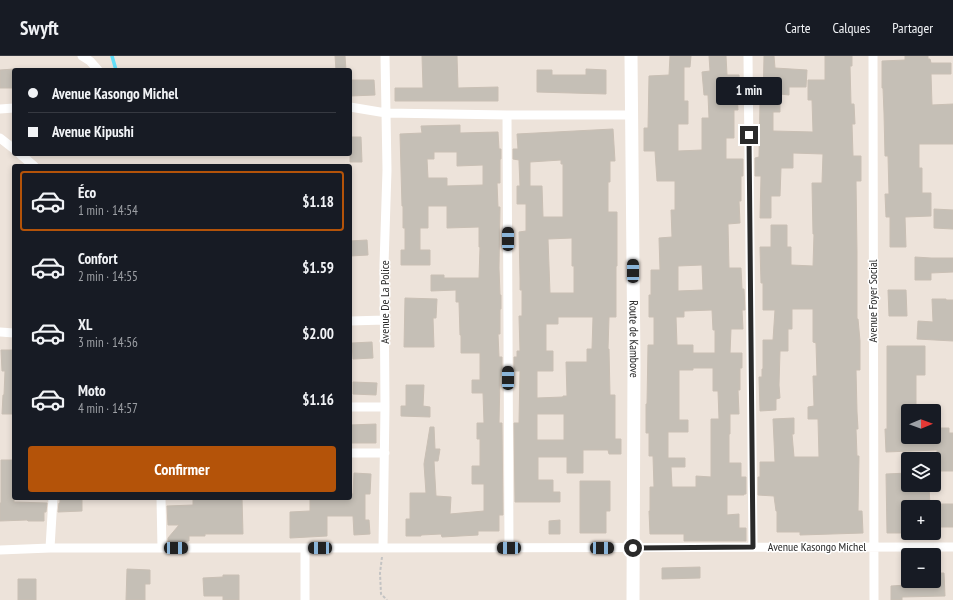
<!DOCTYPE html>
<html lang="fr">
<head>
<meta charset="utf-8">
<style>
  :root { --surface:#171b24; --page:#242831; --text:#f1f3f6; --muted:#9ea1a6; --line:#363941; --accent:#b45309 }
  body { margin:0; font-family:"PT Sans Narrow",sans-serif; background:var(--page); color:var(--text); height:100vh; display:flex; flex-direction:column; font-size:15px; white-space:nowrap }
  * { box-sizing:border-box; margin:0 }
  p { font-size:13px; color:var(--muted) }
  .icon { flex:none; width:22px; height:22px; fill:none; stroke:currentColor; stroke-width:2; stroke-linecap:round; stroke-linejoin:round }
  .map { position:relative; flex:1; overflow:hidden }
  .sheet { position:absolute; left:12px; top:108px; width:340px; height:336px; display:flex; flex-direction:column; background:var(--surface); border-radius:4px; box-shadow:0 2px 6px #0003 }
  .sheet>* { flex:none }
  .hud { position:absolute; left:12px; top:12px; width:340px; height:88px; border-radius:4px; box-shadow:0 2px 6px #0003; display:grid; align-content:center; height:88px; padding:0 16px; background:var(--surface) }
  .needle { width:26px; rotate:89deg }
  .controls { position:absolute; left:901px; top:348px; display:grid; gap:8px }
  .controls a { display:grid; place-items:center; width:40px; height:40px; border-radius:4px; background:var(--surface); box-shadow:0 2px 6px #0003; font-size:20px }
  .end { position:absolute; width:18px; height:18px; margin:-9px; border:5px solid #2a2a2a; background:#fff; box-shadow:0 0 0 2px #fff }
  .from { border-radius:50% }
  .bubble { position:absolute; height:28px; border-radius:4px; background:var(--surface); box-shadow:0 2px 6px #0003; font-size:13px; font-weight:600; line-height:28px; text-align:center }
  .car { position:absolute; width:12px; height:24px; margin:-12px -6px; border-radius:5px; box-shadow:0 0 3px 1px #0007; background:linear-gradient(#222 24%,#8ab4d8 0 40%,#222 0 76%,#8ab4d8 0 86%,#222 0) }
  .hud b { display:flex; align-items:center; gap:14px; height:38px; font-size:15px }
  .hud b+b { border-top:1px solid var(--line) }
  .hud i { width:10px; height:10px; background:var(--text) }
  ul { padding:7px 0 0; list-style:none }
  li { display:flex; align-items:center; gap:12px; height:60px; margin:0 8px 6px; padding:0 8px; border:2px solid transparent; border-radius:4px }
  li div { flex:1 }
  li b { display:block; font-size:15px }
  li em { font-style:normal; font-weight:600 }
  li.current { border-color:var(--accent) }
  li>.icon { width:36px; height:36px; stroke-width:1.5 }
  .action { display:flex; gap:8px; margin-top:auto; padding:8px 16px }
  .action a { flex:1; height:46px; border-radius:4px; background:var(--accent); color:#fff; font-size:16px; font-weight:600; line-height:46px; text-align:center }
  header { display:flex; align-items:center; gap:24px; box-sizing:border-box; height:56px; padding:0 20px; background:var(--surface); border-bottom:1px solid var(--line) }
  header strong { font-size:19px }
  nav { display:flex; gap:22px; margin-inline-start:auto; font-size:14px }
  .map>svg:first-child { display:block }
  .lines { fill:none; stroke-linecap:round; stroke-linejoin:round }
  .stream { stroke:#63dff9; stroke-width:3.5 }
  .building { fill:#c5bfb6; stroke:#c9bfb4; fill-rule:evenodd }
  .path { stroke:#c3c3c3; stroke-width:2; stroke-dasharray:3 2; stroke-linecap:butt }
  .street { stroke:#fff; stroke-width:9 }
  .secondary { stroke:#fff; stroke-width:13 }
  .route { stroke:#2a2a2a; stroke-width:5 }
  .labels { text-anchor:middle; stroke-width:3; stroke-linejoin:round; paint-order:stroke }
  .street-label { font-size:12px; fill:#2a2a2a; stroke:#fff }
</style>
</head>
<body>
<header>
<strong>Swyft</strong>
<nav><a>Carte</a><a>Calques</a><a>Partager</a></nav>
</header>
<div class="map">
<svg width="953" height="544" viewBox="0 0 953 544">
  <rect width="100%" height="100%" fill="#ede3da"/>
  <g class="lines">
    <!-- stream -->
    <path class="stream" d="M112 0 116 14"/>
  </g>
  <!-- building -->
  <path class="building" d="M335 0H345L346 14H336Z
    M422 0H457L458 32 498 31V45H395V32H423Z
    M670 0H691L690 11H684V45H688V68H678V95L702 94V62H709L708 39H704L702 16 710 15 709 0H726L727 19H739L740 36H737L738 54H734V82H726V103H743V120H741V145H739L740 167 728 168 729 212H741L742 233H744L745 254H742L743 273H731L730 297H742V312H740V334H738L739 358H730V378H729V407H741V421H746V438H744V439H727V459L739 458V472H746V485H684V478H650L649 455H650V431H654L653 400H649V377H646V348H647L648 289H654V261H649V239H651V214H660L659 182 672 181 671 154H675V125H657L655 95H644V72H648L649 20 669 19ZM702 209 703 234 678 235V210ZM712 254 713 274H715V297H693V289H677L676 261H684V255ZM693 312H713V335H718L719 363H711V421L696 420V431H672L671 411H685V402H668V376H688V364H679V314H693Z
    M764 0H774L775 12 807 14 806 31H789V39L780 38V56H773V75L813 76 812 44H808V24H825V0H852V10H850L851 48H854L855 68H852L853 100H861V125H856L857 197V263H858L860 285V314H856L857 356 858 373H856L857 400H859L858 455H862L863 477 800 479V476H777V455H776L774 440 758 439V421H760V406H775L773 363 794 362V378H792L794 401H819L818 363H808V351L814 350 813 320H817L816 287 813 286V253H792V273H788V295H780L779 329 780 342 776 343V354L760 355 759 321H762V313H763V284H773L775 254H763V227H761L760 191H771V169H787V191H791V209L813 210 814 178H813L812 127H822L823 98 793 97V112H781L780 140H771V162H760L761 120H755V102L759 101 760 47H763Z
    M905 0H928V3H930L931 7H951V18H931L932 49 953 48V88H919V112H922V137H931V160L905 161 906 191H890V161H886L885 138H889L888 100H885L884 57 883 32H882V5L905 4Z
    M14 13V32H0V14Z
    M586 13 606 14V38L537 36V14H552V19H586Z
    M350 24H374L375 39 350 40Z
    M460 69V77L498 76 499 93H501V103H500V127H497L498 151H500L499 212 500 239H501V253H500V278H498L499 301H502V315H501L500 322 499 367H502L503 459H499V475H478V479L442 481 441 478 421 479V480H406V463H410V437H426L424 408 430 371H434L435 393H440L438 405H434L436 440 451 441 450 458 484 455V428H472V410H480V383H477V367H484L483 337H472V324H480V297H461V279H460L459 246H456V234L431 235V219H444V222H479L480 191H479V171L447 172V150H428V172H420V194H430V209H401V194H405V172H403V150H402L400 78 422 77 421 70ZM434 96H457V110L483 109V129L447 130V122H428L427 103H434Z
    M613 73 615 105H610V126H608V156H617V210H616V261H609L608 293H609L610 339H615V383H621V398H609L608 394H583V417H567V401H538V424H553V436H560V446H515L514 367H519L520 315H514V301H517V295H520L519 260H522V234H520V222L519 176 526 175V148H517V130H520L519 106V104L513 103V93H518L517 78ZM561 104V108H563V161H543L542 130H530V106ZM572 182V210H574V237H550L548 183ZM558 261H593L592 293H587V306H566L567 340H563V341L537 342V315H553V295H546V268H558ZM537 358H564V384H537Z
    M350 81H361L362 106H350Z
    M934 153 953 154V173L934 172Z
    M367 184 368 199 350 200V185Z
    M915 201 931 202H953V216L931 217V224H915Z
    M888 234H906L907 260H889Z
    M405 242 437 243 436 262H433L434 291H404Z
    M932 243H946V244H953V285L917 283 918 265 933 266Z
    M372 286 373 302 353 303 352 287Z
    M887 290H925V319H916V355H908V381H937V372H949V377H953V415H937V394L886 396 885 373H887Z
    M1 294H14V358H2L3 339H4L5 315H2Z
    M353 326 377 327 376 339 353 338Z
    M406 329H424L423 350 430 351V361L401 360V350H406Z
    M376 368V387H350V369Z
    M1 404H14V446L47 447 46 456H44V465H28L27 464 0 465V447H1Z
    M354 417 371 418 370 438H365V464H369L370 478 354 479 353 460H327V480L290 482V456L310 455V442H350V438H353Z
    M908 417V429H929L930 451H908V477H887L886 418Z
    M580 425H610V455H606V477H580Z
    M60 442H82V455L58 456 59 447H60Z
    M193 442H242L243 478H205V480H189V485L179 486H168V482L179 469H168L167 450 193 449Z
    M939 448H953V471H939Z
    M560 464V478H549V465Z
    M700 511V522L662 523V512Z
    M127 513 150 514V528H145V544H126Z
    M934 517H944L945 540 902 541V544H891V530L907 529V525H934Z
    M223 519H239V544H223V540H204L203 522 223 521Z
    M18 523H36V544H18Z"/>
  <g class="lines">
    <!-- path -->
    <path class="path" d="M382 501 380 517 381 538 387 544"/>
    <!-- street -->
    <path class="street" d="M82 0 90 5 98 14
      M748 0 753 491
      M873 0 874 544
      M350 51 386 57 507 59H632
      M0 53 14 52
      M507 59 509 492
      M0 82 14 93
      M20 98 34 110
      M350 265 385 264
      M0 276 14 277
      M350 351H385
      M350 397H385
      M161 442 162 492
      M50 492 53 442
      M383 492 385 351 384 209 387 114 385 0
      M0 494 50 492H305L953 491
      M305 544V492"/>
    <!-- secondary -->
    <path class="secondary" id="s1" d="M631 0 634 308 633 544"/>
  </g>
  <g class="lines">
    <!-- route -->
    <path class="route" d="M633 492 753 491 749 79"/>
  </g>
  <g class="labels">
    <!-- street labels -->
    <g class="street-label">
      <text transform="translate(873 245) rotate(-90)" y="4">Avenue Foyer Social</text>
      <text transform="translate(385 246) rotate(-90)" y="4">Avenue De La Police</text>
      <text dy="4" stroke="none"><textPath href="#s1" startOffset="283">Route de Kambove</textPath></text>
      <text x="817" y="495">Avenue Kasongo Michel</text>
    </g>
  </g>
</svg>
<div class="controls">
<a><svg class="needle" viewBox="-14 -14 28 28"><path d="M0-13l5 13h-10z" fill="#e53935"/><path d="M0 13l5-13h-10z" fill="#9ea1a6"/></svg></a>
<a><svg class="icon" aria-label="layers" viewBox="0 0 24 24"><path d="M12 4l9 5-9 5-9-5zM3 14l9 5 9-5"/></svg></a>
<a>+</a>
<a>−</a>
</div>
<i class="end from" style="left:633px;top:492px"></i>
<i class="end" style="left:749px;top:79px"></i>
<div class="bubble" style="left:716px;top:21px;width:66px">1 min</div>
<i class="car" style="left:508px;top:183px;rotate:0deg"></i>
<i class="car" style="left:633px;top:215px;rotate:0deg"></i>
<i class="car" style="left:508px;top:322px;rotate:0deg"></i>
<i class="car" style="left:176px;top:492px;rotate:90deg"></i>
<i class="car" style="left:320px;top:492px;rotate:270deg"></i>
<i class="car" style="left:509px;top:492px;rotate:270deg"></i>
<i class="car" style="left:602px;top:492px;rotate:90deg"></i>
<div class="hud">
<b><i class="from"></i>Avenue Kasongo Michel</b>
<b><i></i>Avenue Kipushi</b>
</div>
<section class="sheet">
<ul>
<li class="current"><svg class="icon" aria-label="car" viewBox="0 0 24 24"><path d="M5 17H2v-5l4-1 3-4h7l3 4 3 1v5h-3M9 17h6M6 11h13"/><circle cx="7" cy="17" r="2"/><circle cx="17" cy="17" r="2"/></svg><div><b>Éco</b><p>1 min · 14:54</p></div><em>$1.18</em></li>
<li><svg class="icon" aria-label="car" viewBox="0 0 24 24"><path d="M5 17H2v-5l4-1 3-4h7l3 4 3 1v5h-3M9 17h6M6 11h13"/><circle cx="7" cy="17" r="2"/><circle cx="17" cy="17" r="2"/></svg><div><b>Confort</b><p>2 min · 14:55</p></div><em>$1.59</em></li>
<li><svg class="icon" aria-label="car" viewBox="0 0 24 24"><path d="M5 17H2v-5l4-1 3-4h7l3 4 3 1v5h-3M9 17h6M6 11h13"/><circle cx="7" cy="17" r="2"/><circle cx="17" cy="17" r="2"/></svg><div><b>XL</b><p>3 min · 14:56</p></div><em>$2.00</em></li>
<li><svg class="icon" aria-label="car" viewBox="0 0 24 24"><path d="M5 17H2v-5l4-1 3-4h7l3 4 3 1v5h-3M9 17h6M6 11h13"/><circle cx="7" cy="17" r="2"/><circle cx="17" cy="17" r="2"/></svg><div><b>Moto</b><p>4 min · 14:57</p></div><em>$1.16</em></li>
</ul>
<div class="action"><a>Confirmer</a></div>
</section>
</div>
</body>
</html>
